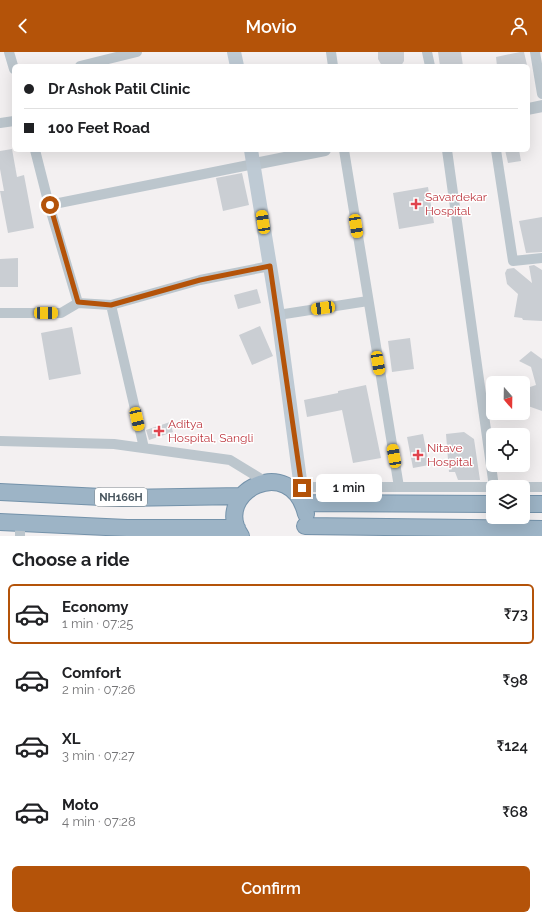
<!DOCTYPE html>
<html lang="en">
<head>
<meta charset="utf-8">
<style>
  :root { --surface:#fff; --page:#f2f2f2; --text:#202124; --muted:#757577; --line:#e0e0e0; --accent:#b45309 }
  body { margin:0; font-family:Raleway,sans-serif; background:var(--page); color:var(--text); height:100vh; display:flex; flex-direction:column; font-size:15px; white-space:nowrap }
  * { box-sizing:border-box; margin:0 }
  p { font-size:13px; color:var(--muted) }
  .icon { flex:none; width:22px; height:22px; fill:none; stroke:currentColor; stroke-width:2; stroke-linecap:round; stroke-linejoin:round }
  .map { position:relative; height:484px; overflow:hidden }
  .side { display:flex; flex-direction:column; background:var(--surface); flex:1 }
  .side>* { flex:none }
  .top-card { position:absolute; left:12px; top:12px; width:518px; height:88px; border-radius:6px; box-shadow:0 4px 16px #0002; display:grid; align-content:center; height:88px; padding:0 12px; background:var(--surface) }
  .needle { width:26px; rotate:160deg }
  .controls { position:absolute; left:486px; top:324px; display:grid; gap:8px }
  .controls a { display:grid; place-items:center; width:44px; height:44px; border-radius:6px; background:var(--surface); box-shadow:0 4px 16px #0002; font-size:20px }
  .end { position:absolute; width:18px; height:18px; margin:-9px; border:5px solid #b45309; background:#fff; box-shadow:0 0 0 2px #fff }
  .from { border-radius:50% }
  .bubble { position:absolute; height:28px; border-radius:6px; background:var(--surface); box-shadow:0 4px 16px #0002; font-size:13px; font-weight:600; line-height:28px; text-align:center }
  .car { position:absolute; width:12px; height:24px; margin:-12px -6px; border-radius:5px; box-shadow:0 0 3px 1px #0007; background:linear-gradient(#f5c518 24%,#345 0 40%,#f5c518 0 76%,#345 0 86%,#f5c518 0) }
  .top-card b { display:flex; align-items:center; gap:14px; height:38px; font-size:15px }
  .top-card b+b { border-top:1px solid var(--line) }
  .top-card i { width:10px; height:10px; background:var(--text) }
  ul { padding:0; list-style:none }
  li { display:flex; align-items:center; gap:12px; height:60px; margin:0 8px 6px; padding:0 4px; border:2px solid transparent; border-radius:6px }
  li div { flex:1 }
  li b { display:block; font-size:15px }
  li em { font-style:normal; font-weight:600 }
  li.active { border-color:var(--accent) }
  li>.icon { width:36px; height:36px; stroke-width:1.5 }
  h2 { padding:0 12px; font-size:18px; line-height:48px }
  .button { display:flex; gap:8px; margin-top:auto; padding:8px 12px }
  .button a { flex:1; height:46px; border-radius:6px; background:var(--accent); color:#fff; font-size:16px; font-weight:600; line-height:46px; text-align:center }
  header { display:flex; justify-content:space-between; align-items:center; height:52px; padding:0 12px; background:var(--accent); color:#fff; font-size:18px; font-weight:600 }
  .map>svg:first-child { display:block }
  .building { fill:#caced3 }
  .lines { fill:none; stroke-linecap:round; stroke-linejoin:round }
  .trunk-casing { stroke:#7492aa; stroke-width:18 }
  .minor { stroke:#bcc6cd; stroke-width:10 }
  .tertiary { stroke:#bcc6cd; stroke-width:12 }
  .secondary { stroke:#becad4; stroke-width:14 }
  .trunk { stroke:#9db4c6; stroke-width:16 }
  .route { stroke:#b45309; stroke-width:5 }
  .health-dot { fill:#e0444e; stroke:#fff; stroke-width:1.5 }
  .labels { text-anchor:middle; stroke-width:3; stroke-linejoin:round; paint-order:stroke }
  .shield { fill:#fff; stroke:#7f888e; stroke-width:1 }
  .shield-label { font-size:11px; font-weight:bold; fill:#48555e }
  .health-label { font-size:12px; fill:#be3a42; stroke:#fff; text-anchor:start }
</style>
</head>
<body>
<header><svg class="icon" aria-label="back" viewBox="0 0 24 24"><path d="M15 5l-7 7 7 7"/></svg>Movio<svg class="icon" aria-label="person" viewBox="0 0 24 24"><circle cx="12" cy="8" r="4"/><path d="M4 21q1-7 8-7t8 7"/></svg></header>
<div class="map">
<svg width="542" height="484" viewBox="0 0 542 484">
  <rect width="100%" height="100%" fill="#f3f0f1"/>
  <!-- building -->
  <path class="building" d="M378 0H404V9L401 14H382L378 7Z
    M438 0H461L463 14H440Z
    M520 0H524L527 13 497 14 496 5Z
    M12 97 17 125 24 123 34 176 8 181 0 139H4L0 117V99Z
    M505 98H519L521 109 508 111Z
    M242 121 249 153 223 159 216 126Z
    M428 135 434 171 399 177 393 141Z
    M542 165V200L526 201 519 169Z
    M18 206V235H0V207Z
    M534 213 542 218V269L523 268 522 266 514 265 518 242 507 232 505 221 507 217 514 216 532 231 529 214Z
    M257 237 261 251 238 257 234 243Z
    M260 274 273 304 252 313 239 283Z
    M72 275 81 322 49 328 41 281Z
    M410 286 414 317 392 320 388 289Z
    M531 299 542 307V359L528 354 527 336 536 333 531 315 519 309Z
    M366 333 381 406 353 411 342 358 307 365 304 348 338 341V339Z
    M170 370 173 380 149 388 146 378Z
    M464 380 474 387 480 428H458L455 420H449L446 382Z
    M423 382 429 413 413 416 407 385Z"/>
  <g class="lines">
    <defs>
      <path id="trunk" d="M0 440 122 446 242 444
        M303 451 493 452
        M523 452H542
        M0 470 127 476H237
        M305 474 542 477
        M241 484C211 440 291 400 306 462"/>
    </defs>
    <!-- trunk casing -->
    <use href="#trunk" class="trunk-casing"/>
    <!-- minor -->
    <path class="minor" d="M9 0 14 17
      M331 0 333 14
      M427 0 430 14
      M535 0 542 42
      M80 14 137 0
      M0 71 14 69
      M35 98 49 153 254 112
      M344 98 399 435
      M447 98 494 435
      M496 98 513 209 542 206
      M49 153 78 251 111 253 144 396
      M111 253 200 228 270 214
      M0 261H61L78 251
      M278 263 368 249
      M0 389 114 392 230 408 266 430
      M301 435H493
      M523 435H542
      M20 484V471"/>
    <!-- tertiary -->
    <path class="tertiary" d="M528 57 542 54
      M254 112 325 98"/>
    <!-- secondary -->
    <path class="secondary" d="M234 0 237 14
      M251 98 278 263 303 451"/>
    <!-- trunk -->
    <use href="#trunk" class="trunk"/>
  </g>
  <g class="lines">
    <!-- route -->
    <path class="route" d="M50 153 78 250 111 253 200 228 270 214 302 436"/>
  </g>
  <!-- markers -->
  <g class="health-dot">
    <path d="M414 146h4v4h4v4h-4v4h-4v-4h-4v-4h4z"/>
    <path d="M157 373h4v4h4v4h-4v4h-4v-4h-4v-4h4z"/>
    <path d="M416 397h4v4h4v4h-4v4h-4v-4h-4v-4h4z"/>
  </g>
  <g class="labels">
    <!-- shield labels -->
    <rect class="shield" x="95" y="436" width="52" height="18" rx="3"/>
    <g class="shield-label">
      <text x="121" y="449">NH166H</text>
    </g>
    <!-- health labels -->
    <g class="health-label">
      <text x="425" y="149">Savardekar<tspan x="425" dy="14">Hospital</tspan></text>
      <text x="168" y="376">Aditya<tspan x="168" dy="14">Hospital, Sangli</tspan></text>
      <text x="427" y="400">Nitave<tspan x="427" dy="14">Hospital</tspan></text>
    </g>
  </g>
</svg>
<div class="controls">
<a><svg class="needle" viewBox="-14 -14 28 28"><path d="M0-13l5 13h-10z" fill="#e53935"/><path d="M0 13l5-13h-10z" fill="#757577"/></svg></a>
<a><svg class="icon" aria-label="locate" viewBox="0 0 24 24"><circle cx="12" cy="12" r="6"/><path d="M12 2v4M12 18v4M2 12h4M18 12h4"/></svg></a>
<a><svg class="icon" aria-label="layers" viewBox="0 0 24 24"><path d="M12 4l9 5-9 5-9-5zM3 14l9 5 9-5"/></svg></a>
</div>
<i class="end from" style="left:50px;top:153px"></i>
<i class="end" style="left:302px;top:436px"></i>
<div class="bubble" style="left:316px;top:422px;width:66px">1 min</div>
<i class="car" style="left:263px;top:170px;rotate:351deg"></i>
<i class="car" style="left:356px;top:174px;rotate:171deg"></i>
<i class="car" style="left:323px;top:256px;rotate:262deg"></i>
<i class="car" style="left:46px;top:261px;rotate:90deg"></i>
<i class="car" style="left:378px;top:311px;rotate:170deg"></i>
<i class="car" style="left:137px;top:367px;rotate:167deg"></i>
<i class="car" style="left:394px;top:404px;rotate:350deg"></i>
<div class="top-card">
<b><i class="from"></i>Dr Ashok Patil Clinic</b>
<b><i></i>100 Feet Road</b>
</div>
</div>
<section class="side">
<h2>Choose a ride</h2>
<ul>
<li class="active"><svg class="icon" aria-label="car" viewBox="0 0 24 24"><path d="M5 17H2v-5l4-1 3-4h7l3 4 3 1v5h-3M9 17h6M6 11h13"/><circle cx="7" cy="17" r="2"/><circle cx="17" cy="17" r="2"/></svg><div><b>Economy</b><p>1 min · 07:25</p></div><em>₹73</em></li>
<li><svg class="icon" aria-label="car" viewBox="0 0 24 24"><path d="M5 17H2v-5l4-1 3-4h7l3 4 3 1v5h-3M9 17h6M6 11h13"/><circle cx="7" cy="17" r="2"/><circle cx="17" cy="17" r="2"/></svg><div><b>Comfort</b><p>2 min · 07:26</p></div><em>₹98</em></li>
<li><svg class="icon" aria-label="car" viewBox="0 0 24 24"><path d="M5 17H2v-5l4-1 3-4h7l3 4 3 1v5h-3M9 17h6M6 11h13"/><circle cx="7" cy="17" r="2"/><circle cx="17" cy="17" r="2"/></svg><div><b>XL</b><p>3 min · 07:27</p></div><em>₹124</em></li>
<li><svg class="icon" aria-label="car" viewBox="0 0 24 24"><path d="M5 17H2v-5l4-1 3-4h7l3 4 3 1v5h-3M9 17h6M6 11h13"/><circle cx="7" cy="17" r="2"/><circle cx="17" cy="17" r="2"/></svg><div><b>Moto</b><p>4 min · 07:28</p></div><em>₹68</em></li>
</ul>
<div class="button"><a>Confirm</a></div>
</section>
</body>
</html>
